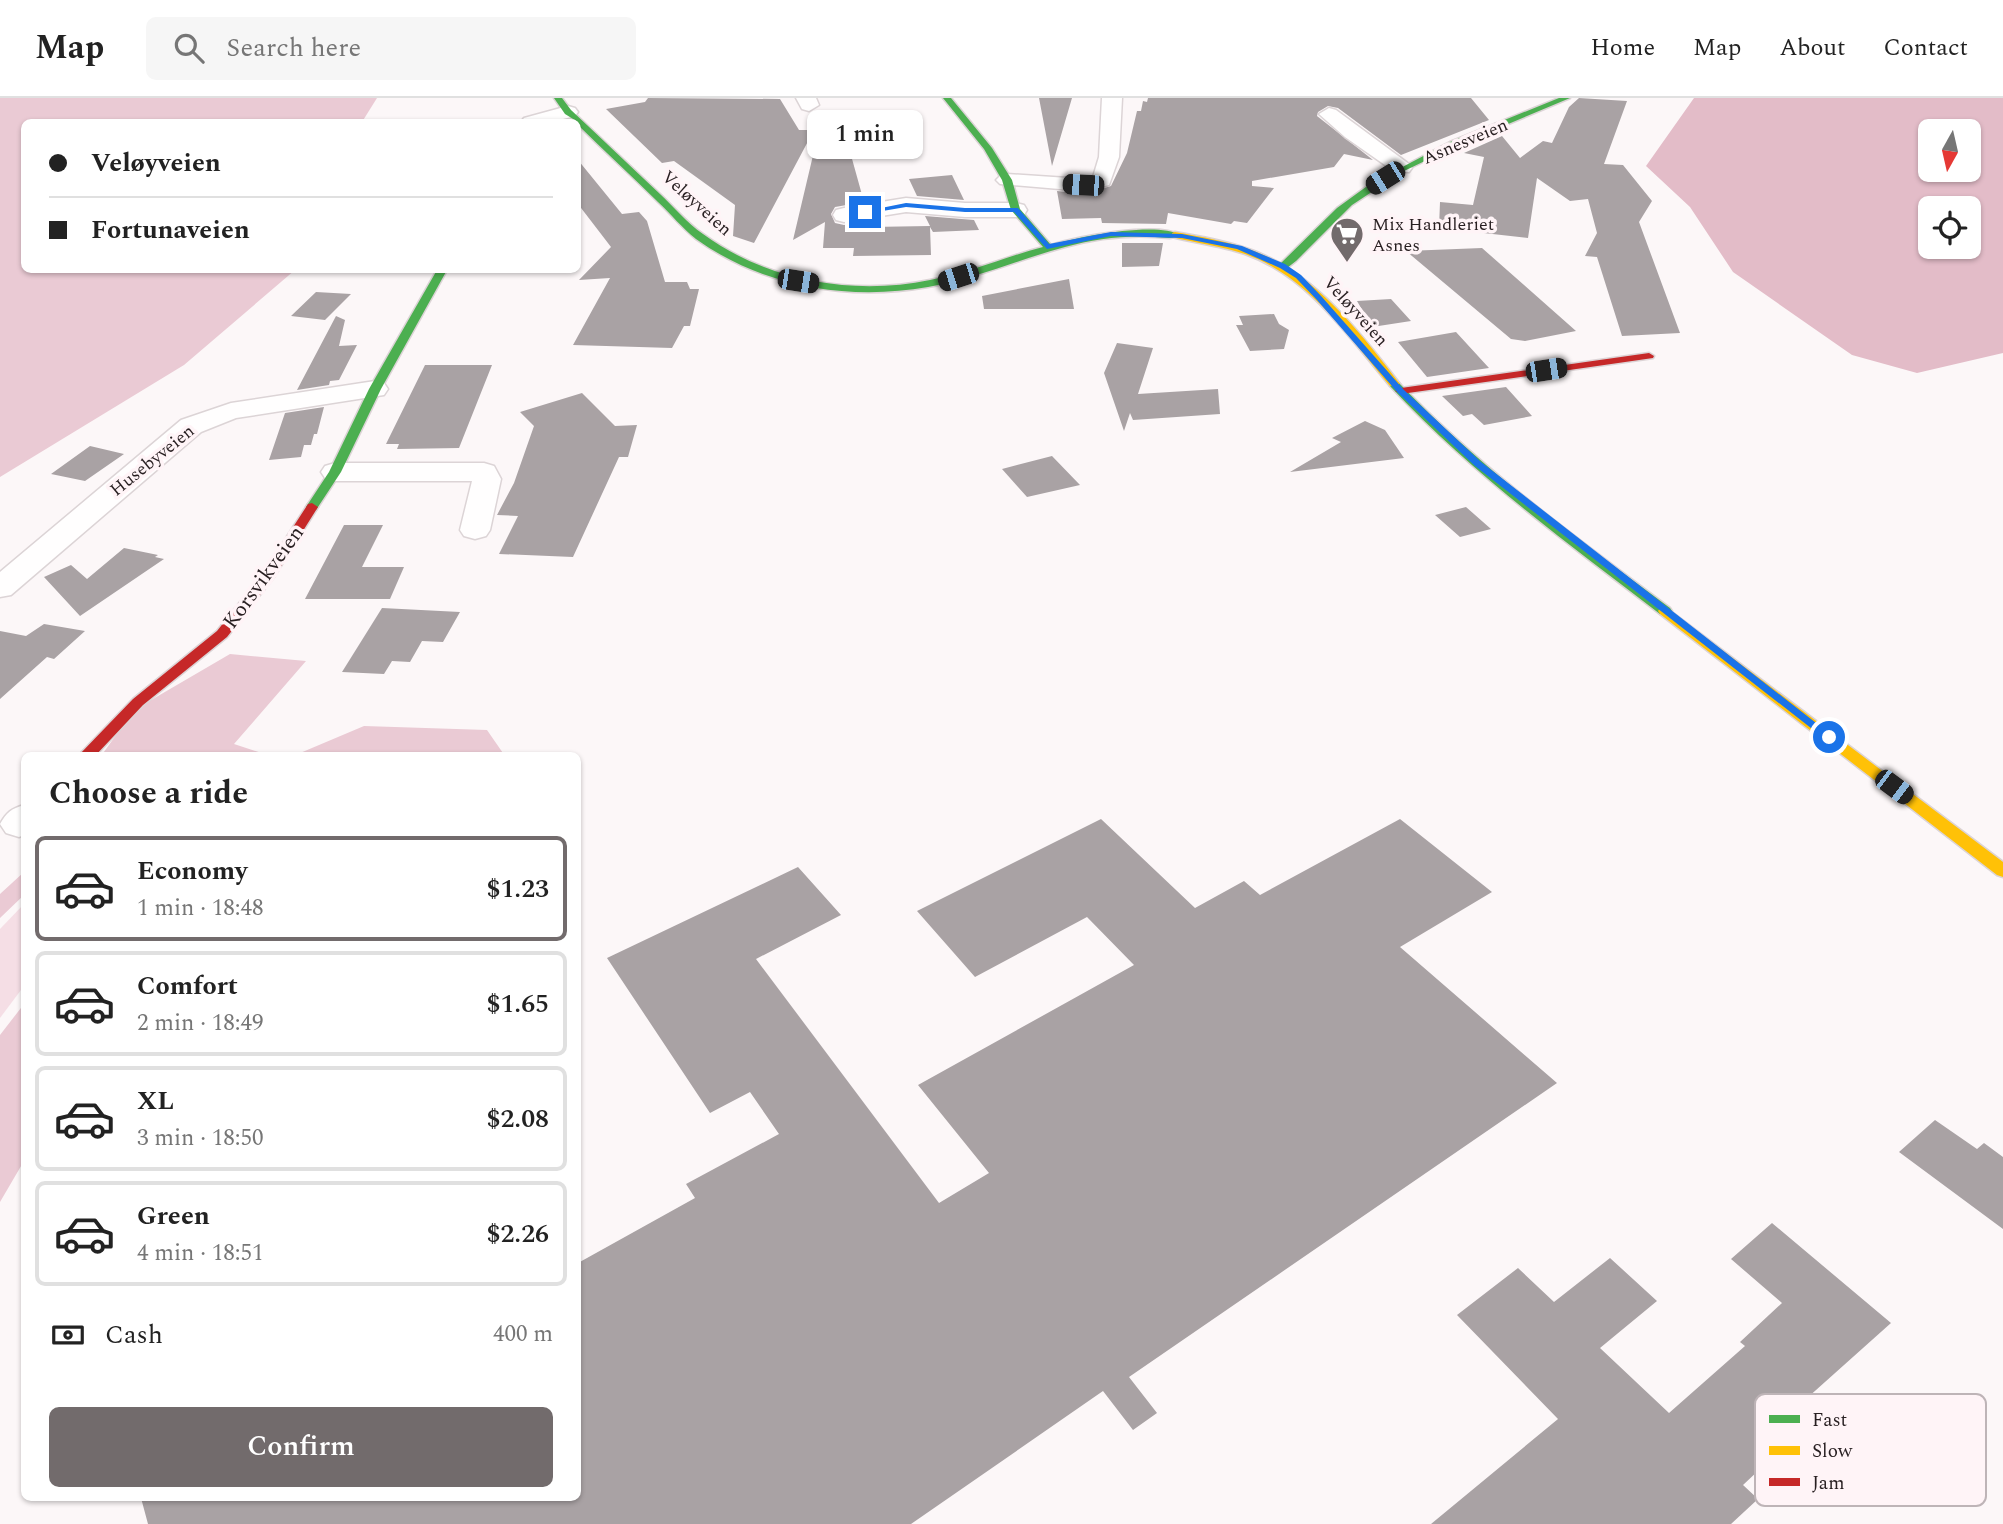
<!DOCTYPE html>
<html lang="en">
<head>
<meta charset="utf-8">
<style>
  :root { --surface:#fff; --page:#f6f6f6; --text:#222; --muted:#767676; --line:#e0e0e0; --accent:#726b6c }
  body { margin:0; font-family:Spectral,serif; background:var(--page); color:var(--text); height:100vh; display:flex; flex-direction:column; font-size:26px; white-space:nowrap }
  * { box-sizing:border-box; margin:0 }
  p { font-size:23px; color:var(--muted) }
  .icon { flex:none; width:38px; height:38px; fill:none; stroke:currentColor; stroke-width:2; stroke-linecap:round; stroke-linejoin:round }
  .map { position:relative; flex:1; overflow:hidden }
  .panel { position:absolute; left:21px; top:654px; width:560px; height:749px; display:flex; flex-direction:column; background:var(--surface); border-radius:10px; box-shadow:0 2px 5px #0004 }
  .panel>* { flex:none }
  .top-card { position:absolute; left:21px; top:21px; width:560px; height:154px; border-radius:10px; box-shadow:0 2px 5px #0004; display:grid; align-content:center; height:154px; padding:0 28px; background:var(--surface) }
  .needle { width:46px; rotate:188deg }
  .fabs { position:absolute; left:1918px; top:21px; display:grid; gap:14px }
  .fabs a { display:grid; place-items:center; width:63px; height:63px; border-radius:10px; background:var(--surface); box-shadow:0 2px 5px #0004; font-size:35px }
  .end { position:absolute; width:32px; height:32px; margin:-16px; border:9px solid #1a73e8; background:#fff; box-shadow:0 0 0 4px #fff }
  .from { border-radius:50% }
  .bubble { position:absolute; height:49px; border-radius:10px; background:var(--surface); box-shadow:0 2px 5px #0004; font-size:23px; font-weight:600; line-height:49px; text-align:center }
  .car { position:absolute; width:21px; height:42px; margin:-21px -10px; border-radius:9px; box-shadow:0 0 5px 2px #0007; background:linear-gradient(#222 24%,#8ab4d8 0 40%,#222 0 76%,#8ab4d8 0 86%,#222 0) }
  .top-card b { display:flex; align-items:center; gap:24px; height:66px; font-size:26px }
  .top-card b+b { border-top:2px solid var(--line) }
  .top-card i { width:18px; height:18px; background:var(--text) }
  ul { padding:0; list-style:none }
  li { display:flex; align-items:center; gap:21px; height:105px; margin:0 14px 10px; padding:0 14px; border:4px solid var(--line); border-radius:10px }
  li div { flex:1 }
  li b { display:block; font-size:26px }
  li em { font-style:normal; font-weight:600 }
  li.on { border-color:var(--accent) }
  li>.icon { width:63px; height:63px; stroke-width:1.5 }
  h2 { padding:0 28px; font-size:32px; line-height:84px }
  .pay { display:flex; align-items:center; gap:18px; height:77px; padding:0 28px; font-size:26px }
  .pay p { margin-inline-start:auto }
  .cta { display:flex; gap:14px; margin-top:auto; padding:14px 28px }
  .cta a { flex:1; height:80px; border-radius:10px; background:var(--accent); color:#fff; font-size:28px; font-weight:600; line-height:80px; text-align:center }
  header { display:flex; align-items:center; gap:42px; box-sizing:border-box; height:98px; padding:0 35px; background:var(--surface); border-bottom:2px solid var(--line) }
  header strong { font-size:33px }
  nav { display:flex; gap:38px; margin-inline-start:auto; font-size:24px }
  .search { width:490px; height:63px; background:var(--page); display:flex; align-items:center; gap:18px; box-sizing:border-box; padding:0 24px; border-radius:10px; color:var(--muted); font-size:26px }
  .map>svg:first-child { display:block }
  .green { fill:#f5dee5 }
  .forest { fill:#eacad4 }
  .water { fill:#e3bcc8; fill-rule:evenodd }
  .building { fill:#a9a2a4 }
  .lines { fill:none; stroke-linecap:round; stroke-linejoin:round }
  .street-casing { stroke:#dcd4d6; stroke-width:3 }
  .fast-casing { stroke:#dcd4d6; stroke-width:3 }
  .slow-casing { stroke:#dcd4d6; stroke-width:3 }
  .jam-casing { stroke:#dcd4d6; stroke-width:3 }
  .street { fill:#fffefe; fill-rule:evenodd }
  .fast { fill:#4caf50; fill-rule:evenodd }
  .slow { fill:#ffc107; fill-rule:evenodd }
  .jam { fill:#c62828; fill-rule:evenodd }
  .route { fill:#1a73e8 }
  .labels { text-anchor:middle; stroke-width:7; stroke-linejoin:round; paint-order:stroke }
  .far-street-label { font-size:18px; fill:#281f21; stroke:#fff4f7 }
  .far-poi-label { font-size:18px; fill:#281f21; stroke:#fff4f7; text-anchor:start }
  .street-label { font-size:21px; fill:#281f21; stroke:#fff4f7 }
  .key { fill:#fff4f7; stroke:#beb4b7; stroke-width:2 }
  .key-label { font-size:19px; fill:#281f21 }
</style>
</head>
<body>
<header>
<strong>Map</strong>
<div class="search"><svg class="icon" aria-label="search" viewBox="0 0 24 24"><circle cx="10" cy="10" r="6"/><path d="M15 15l6 6"/></svg>Search here</div>
<nav><a>Home</a><a>Map</a><a>About</a><a>Contact</a></nav>
</header>
<div class="map">
<svg width="2003" height="1426" viewBox="0 0 2003 1426">
  <rect width="100%" height="100%" fill="#fcf7f8"/>
  <!-- green -->
  <path class="green" d="M24 806V888L0 920V831Z"/>
  <!-- forest -->
  <path class="forest" d="M0 0H377L362 24H24V172H295L184 267 0 379Z
    M230 556 306 563 234 646 271 658H101L134 612Z
    M364 628 487 632 505 658H293Z
    M24 774V797L0 820V796Z
    M24 906V1063L0 1104V937Z"/>
  <!-- water -->
  <path class="water" d="M1694 0H2003V255L1917 275 1852 257 1733 174 1690 109 1646 68ZM1930 33H1969V72H1930ZM1930 110H1969V149H1930Z"/>
  <!-- building -->
  <path class="building" d="M648 0 780 1 799 32H814L754 145 733 138 735 107 674 63 662 65 606 11 645 4Z
    M1039 0H1072L1052 68Z
    M1148 0H1471L1489 22 1401 57 1338 10 1328 8 1318 14 1317 18 1373 62 1344 56 1334 69 1252 83V88L1274 90 1247 125 1234 123 1231 126 1168 115 1166 126 1102 125 1101 120 1062 121 1057 93 1084 96 1111 88 1127 55 1137 13H1141L1143 3 1147 4Z
    M1579 0 1627 3 1604 66 1623 67 1652 103 1639 124 1680 235 1622 238 1597 159 1585 158 1597 135 1588 101 1570 103 1537 80 1528 140 1439 130 1440 104 1473 107 1484 59 1464 55 1502 38 1520 60 1543 43 1552 45 1569 9Z
    M819 32H844L864 104 835 109 831 116 835 125 844 127 869 123 870 129 930 128 925 118 974 122 979 132 933 134 930 129 931 157 853 158 854 150H823L825 124 793 142Z
    M578 62 622 116 639 114 647 123 665 184H687L690 191H699L690 228H684L672 250 573 247 610 180 579 182 611 149 578 106Z
    M952 77 964 102 917 98 909 81Z
    M1122 145H1163L1159 168 1122 169Z
    M1482 150 1576 233 1525 243 1511 241 1406 153Z
    M1069 181 1074 211H984L982 198Z
    M316 194 351 196 325 222 291 218Z
    M1391 201 1411 223 1372 229 1357 203Z
    M1274 216 1279 226 1289 232 1284 251 1250 253 1236 227H1243L1239 218Z
    M336 218 345 222 339 248 357 247 339 282 330 283 329 287 297 292Z
    M1456 234 1489 270 1427 279 1398 244Z
    M1117 245 1153 250 1138 296 1218 291 1220 316 1133 322 1130 315 1124 333 1104 275Z
    M425 267H492L459 350 397 351 399 346H386Z
    M1506 289 1532 318 1484 327 1472 316 1463 318 1442 298Z
    M582 295 615 328 637 327 628 359H619L573 459 499 456 518 418 497 417 514 385 534 328 520 314Z
    M324 309 317 336H314L311 347H304L301 359 269 362 285 315Z
    M1365 323 1385 332 1404 360 1290 374 1341 344 1332 340Z
    M90 348 124 356 85 383 51 376Z
    M1052 358 1080 387 1027 399 1002 371Z
    M1466 409 1491 431 1460 439 1435 417Z
    M344 427H383L362 469H404L390 501H305Z
    M124 450 158 457 155 459 164 461 80 518 44 479 71 467 87 481Z
    M382 510 460 514 443 544 422 543 410 564 392 563 384 576 342 574Z
    M44 526 85 533 54 561 47 559 0 601V533L26 538Z
    M1101 721 1195 810 1244 783 1260 797 1400 721 1492 794 1400 849 1557 985 1129 1279 1157 1315 1133 1332 1103 1293 911 1426H148L141 1400H578V1165L695 1100 686 1086 779 1036 750 994 710 1015 607 860 798 769 841 817 756 861 939 1105 989 1075 918 987 1134 867 1087 819 975 879 917 813Z
    M1935 1022 1977 1051 1984 1045 2003 1059V1131L1899 1054Z
    M1772 1125 1891 1225 1760 1342 1776 1356 1743 1387 1758 1401 1731 1426H1431L1558 1321 1457 1217 1518 1170 1554 1204 1610 1160 1657 1203 1600 1250 1669 1315 1745 1248 1740 1244 1782 1205 1731 1161Z"/>
  <g class="lines">
    <defs>
      <path id="street" d="M796 0H816L819 7 809 13 802 11Z
        M1102 0H1122L1119 59 1109 87 1083 93 1000 86 996 82 1000 78 1007 76 1083 81 1093 79 1099 59Z
        M568 8 575 10 578 14 575 18 551 24H521L524 20Z
        M1329 10 1336 12 1409 66 1412 70 1409 74H1395L1345 39 1319 16Z
        M906 100 965 105H1016L1024 107 1027 112 1024 117 1016 119H965L906 114 844 124 836 122 833 117 836 112 844 110Z
        M375 283 384 285 388 291 384 297 236 320 201 334 11 497 0 499V474L181 322 231 305Z
        M335 365H484L494 368 501 381 490 432 486 438 475 441 464 438 460 432 472 383H335L325 380 321 374 325 368Z
        M24 707V737L19 739 6 735 0 726C7 714 11 711 24 707Z"/>
      <path id="fast" d="M554 0H562L571 12C601 40 630 68 660 96 674 109 687 125 703 136 767 183 853 198 930 182 969 175 1005 159 1043 149L1011 112 1002 82 984 51 943 0H951L992 50 1012 82 1020 111 1051 147C1077 139 1157 123 1180 137 1173 142 1163 139 1155 139 1125 137 1094 141 1065 149 1020 161 975 181 928 189 848 203 763 189 696 141 682 130 671 116 658 104 632 78 604 53 578 27V24L565 16Z
        M1559 0H1570L1456 48 1402 74 1352 107 1296 163 1287 170 1278 168 1337 110 1370 86 1450 44Z
        M437 172H447L381 291 341 374 316 412H308L306 409 329 374 369 291Z
        M1394 283 1398 284C1480 370 1575 439 1670 510L1672 513 1670 516H1660C1566 444 1471 375 1390 288V284Z"/>
      <path id="slow" d="M1175 134C1202 139 1228 143 1254 153 1315 176 1361 235 1400 286L1390 288C1349 239 1308 178 1245 156 1221 148 1196 145 1172 139V135Z
        M1665 509 2003 764V779L1997 777 1660 516 1658 513 1660 510Z"/>
      <path id="jam" d="M1649 255 1654 258 1653 260 1401 296 1395 293 1401 290Z
        M312 405 318 409 274 479 227 539 143 607 95 658H78L133 601 217 533 264 474 308 406Z"/>
    </defs>
    <!-- street casing -->
    <use href="#street" class="street-casing"/>
    <!-- fast casing -->
    <use href="#fast" class="fast-casing"/>
    <!-- slow casing -->
    <use href="#slow" class="slow-casing"/>
    <!-- jam casing -->
    <use href="#jam" class="jam-casing"/>
    <!-- street -->
    <use href="#street" class="street"/>
    <!-- fast -->
    <use href="#fast" class="fast"/>
    <!-- slow -->
    <use href="#slow" class="slow"/>
    <!-- jam -->
    <use href="#jam" class="jam"/>
  </g>
  <!-- route -->
  <path class="route" d="M906 105 965 110H1018L1049 146 1111 134 1182 136 1242 148 1285 166 1301 177 1322 199 1404 292 1481 364 1834 639 1825 641 1475 368 1398 295 1317 202 1296 180 1280 170 1237 151 1182 140 1111 138 1047 151 1014 114H965L906 109 865 116 861 114Z"/>
  <!-- icons -->
  <defs>
    <symbol id="supermarket-pin" viewBox="-11 -11 22 30"><path d="M0 17L-7.5 6A9.5 9.5 0 1 1 7.5 6Z" fill="#726b6c" stroke="#fff4f7"/><path d="M-6-5.5h2.5l.6 2H6L4.5 2H-2.5L-4.4-4H-6ZM-1.5 3.2a1.3 1.3 0 1 0 .1 0ZM3 3.2a1.3 1.3 0 1 0 .1 0Z" fill="#fff"/></symbol>
  </defs>
  <g fill-rule="evenodd">
    <use href="#supermarket-pin" x="1328" y="117" width="38" height="52"/>
  </g>
  <g class="labels">
    <!-- far-street labels -->
    <g class="far-street-label">
      <text transform="translate(1465 43) rotate(-23)" y="6">Asnesveien</text>
      <text transform="translate(697 105) rotate(42)" y="6">Veløyveien</text>
      <text transform="translate(1356 213) rotate(48)" y="6">Veløyveien</text>
      <text transform="translate(152 362) rotate(-39)" y="6">Husebyveien</text>
    </g>
    <!-- far-poi labels -->
    <g class="far-poi-label">
      <text x="1372" y="132">Mix Handleriet<tspan x="1372" dy="21">Asnes</tspan></text>
    </g>
    <!-- street labels -->
    <g class="street-label">
      <text transform="translate(263 479) rotate(-54)" y="7">Korsvikveien</text>
    </g>
  </g>
  <!-- legend -->
  <rect x="1755" y="1296" width="231" height="112" rx="10" class="key"/>
  <rect x="1769" y="1317" width="31" height="8" fill="#4caf50"/>
  <rect x="1769" y="1348" width="31" height="9" fill="#ffc107"/>
  <rect x="1769" y="1380" width="31" height="8" fill="#c62828"/>
  <g class="key-label">
    <text x="1812" y="1328">Fast</text>
    <text x="1812" y="1359">Slow</text>
    <text x="1812" y="1391">Jam</text>
  </g>
</svg>
<div class="fabs">
<a><svg class="needle" viewBox="-14 -14 28 28"><path d="M0-13l5 13h-10z" fill="#e53935"/><path d="M0 13l5-13h-10z" fill="#767676"/></svg></a>
<a><svg class="icon" aria-label="locate" viewBox="0 0 24 24"><circle cx="12" cy="12" r="6"/><path d="M12 2v4M12 18v4M2 12h4M18 12h4"/></svg></a>
</div>
<i class="end from" style="left:1829px;top:639px"></i>
<i class="end" style="left:865px;top:114px"></i>
<div class="bubble" style="left:807px;top:12px;width:116px">1 min</div>
<i class="car" style="left:1385px;top:80px;rotate:238deg"></i>
<i class="car" style="left:1083px;top:87px;rotate:273deg"></i>
<i class="car" style="left:958px;top:179px;rotate:252deg"></i>
<i class="car" style="left:798px;top:183px;rotate:99deg"></i>
<i class="car" style="left:1546px;top:272px;rotate:81deg"></i>
<i class="car" style="left:1894px;top:689px;rotate:127deg"></i>
<div class="top-card">
<b><i class="from"></i>Veløyveien</b>
<b><i></i>Fortunaveien</b>
</div>
<section class="panel">
<h2>Choose a ride</h2>
<ul>
<li class="on"><svg class="icon" aria-label="car" viewBox="0 0 24 24"><path d="M5 17H2v-5l4-1 3-4h7l3 4 3 1v5h-3M9 17h6M6 11h13"/><circle cx="7" cy="17" r="2"/><circle cx="17" cy="17" r="2"/></svg><div><b>Economy</b><p>1 min · 18:48</p></div><em>$1.23</em></li>
<li><svg class="icon" aria-label="car" viewBox="0 0 24 24"><path d="M5 17H2v-5l4-1 3-4h7l3 4 3 1v5h-3M9 17h6M6 11h13"/><circle cx="7" cy="17" r="2"/><circle cx="17" cy="17" r="2"/></svg><div><b>Comfort</b><p>2 min · 18:49</p></div><em>$1.65</em></li>
<li><svg class="icon" aria-label="car" viewBox="0 0 24 24"><path d="M5 17H2v-5l4-1 3-4h7l3 4 3 1v5h-3M9 17h6M6 11h13"/><circle cx="7" cy="17" r="2"/><circle cx="17" cy="17" r="2"/></svg><div><b>XL</b><p>3 min · 18:50</p></div><em>$2.08</em></li>
<li><svg class="icon" aria-label="car" viewBox="0 0 24 24"><path d="M5 17H2v-5l4-1 3-4h7l3 4 3 1v5h-3M9 17h6M6 11h13"/><circle cx="7" cy="17" r="2"/><circle cx="17" cy="17" r="2"/></svg><div><b>Green</b><p>4 min · 18:51</p></div><em>$2.26</em></li>
</ul>
<div class="pay"><svg class="icon" aria-label="cash" viewBox="0 0 24 24"><path d="M3 7h18v10H3z"/><circle cx="12" cy="12" r="2"/></svg>Cash<p>400 m</p></div>
<div class="cta"><a>Confirm</a></div>
</section>
</div>
</body>
</html>
